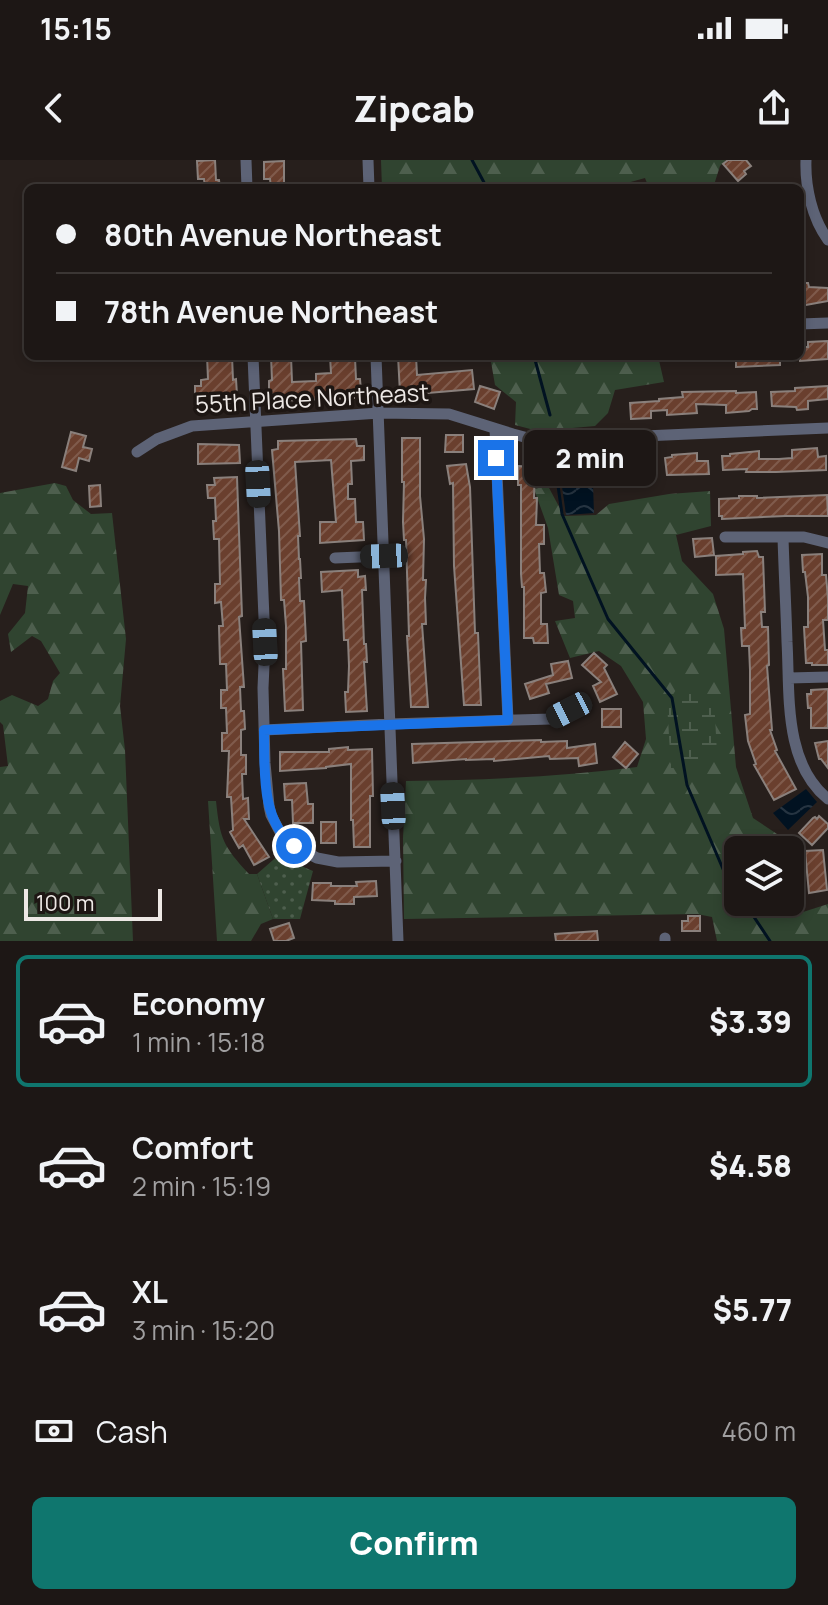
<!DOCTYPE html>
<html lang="en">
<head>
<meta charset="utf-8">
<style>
  :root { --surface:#1d1715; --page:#25201e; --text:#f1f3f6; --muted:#a09fa0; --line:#3b3634; --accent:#0f766e }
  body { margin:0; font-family:Manrope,sans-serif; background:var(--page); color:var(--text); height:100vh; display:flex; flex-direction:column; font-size:30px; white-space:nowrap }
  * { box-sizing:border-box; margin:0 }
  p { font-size:26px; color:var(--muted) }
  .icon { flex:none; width:44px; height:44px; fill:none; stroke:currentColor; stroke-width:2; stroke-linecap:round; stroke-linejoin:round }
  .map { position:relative; height:781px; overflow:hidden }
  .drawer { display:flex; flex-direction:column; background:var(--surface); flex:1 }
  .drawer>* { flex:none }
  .banner { position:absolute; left:24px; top:24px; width:780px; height:176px; border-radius:12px; box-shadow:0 4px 12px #0003,0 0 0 2px var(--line); display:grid; align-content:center; height:176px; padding:0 32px; background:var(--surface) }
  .tools { position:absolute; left:724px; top:676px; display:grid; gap:16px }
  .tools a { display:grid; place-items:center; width:80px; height:80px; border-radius:12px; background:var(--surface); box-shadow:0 4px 12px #0003,0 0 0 2px var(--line); font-size:40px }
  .scale { position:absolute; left:24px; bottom:20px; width:138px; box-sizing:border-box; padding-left:8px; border:4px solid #ede8e5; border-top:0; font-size:22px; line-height:28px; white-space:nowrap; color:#ede8e5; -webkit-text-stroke:6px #1d1613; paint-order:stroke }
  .end { position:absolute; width:36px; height:36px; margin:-18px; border:10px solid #1a73e8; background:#fff; box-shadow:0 0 0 4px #fff }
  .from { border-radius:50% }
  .bubble { position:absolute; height:56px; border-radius:12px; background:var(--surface); box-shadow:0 4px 12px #0003,0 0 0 2px var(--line); font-size:26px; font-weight:800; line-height:56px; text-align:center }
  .car { position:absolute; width:24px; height:48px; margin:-24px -12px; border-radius:10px; box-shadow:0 0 6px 2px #0007; background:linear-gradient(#222 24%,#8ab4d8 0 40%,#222 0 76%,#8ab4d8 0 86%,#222 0) }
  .banner b { display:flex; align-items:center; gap:28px; height:76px; font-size:30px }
  .banner b+b { border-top:2px solid var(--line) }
  .banner i { width:20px; height:20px; background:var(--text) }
  ul { padding:14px 0 0; list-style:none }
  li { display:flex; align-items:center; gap:24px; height:132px; margin:0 16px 12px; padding:0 16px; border:4px solid transparent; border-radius:12px }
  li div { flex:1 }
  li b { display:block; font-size:30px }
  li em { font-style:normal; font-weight:800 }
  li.current { border-color:var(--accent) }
  li>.icon { width:72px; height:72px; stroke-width:1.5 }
  .pay { display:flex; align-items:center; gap:20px; height:88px; padding:0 32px; font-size:30px }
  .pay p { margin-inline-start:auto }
  .action { display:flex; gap:16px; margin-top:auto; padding:16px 32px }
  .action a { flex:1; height:92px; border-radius:12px; background:var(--accent); color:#fff; font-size:32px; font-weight:800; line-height:92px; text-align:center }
  .status { display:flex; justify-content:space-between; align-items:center; height:56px; padding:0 40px; background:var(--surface); direction:ltr }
  .status svg { height:22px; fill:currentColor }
  header { display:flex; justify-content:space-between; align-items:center; height:104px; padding:0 32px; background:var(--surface); font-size:36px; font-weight:800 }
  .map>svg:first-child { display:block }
  .forest { fill:url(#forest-firs) }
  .wetland { fill:url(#wetland-marsh) }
  .park { fill:url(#park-dots) }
  .water { fill:url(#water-waves) }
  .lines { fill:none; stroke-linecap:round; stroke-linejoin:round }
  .stream { stroke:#011221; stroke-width:3 }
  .building { fill:url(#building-hatch); stroke:#8a807c; stroke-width:2 }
  .minor { stroke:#5d6376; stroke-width:11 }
  .route { stroke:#1a73e8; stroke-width:10 }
  .labels { text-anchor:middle; stroke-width:7; stroke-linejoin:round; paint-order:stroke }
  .street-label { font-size:24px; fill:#ede8e5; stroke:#1d1613 }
</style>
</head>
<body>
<div class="status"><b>15:15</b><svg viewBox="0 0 49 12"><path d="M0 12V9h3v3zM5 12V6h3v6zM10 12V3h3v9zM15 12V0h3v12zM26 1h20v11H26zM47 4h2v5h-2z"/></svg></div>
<header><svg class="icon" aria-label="back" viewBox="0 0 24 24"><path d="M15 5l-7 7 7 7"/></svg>Zipcab<svg class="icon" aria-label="share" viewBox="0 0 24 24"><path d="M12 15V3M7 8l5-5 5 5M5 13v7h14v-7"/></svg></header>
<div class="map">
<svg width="828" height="781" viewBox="0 0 828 781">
  <defs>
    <pattern id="forest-firs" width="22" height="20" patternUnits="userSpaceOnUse" patternTransform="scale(2)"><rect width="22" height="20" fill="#304430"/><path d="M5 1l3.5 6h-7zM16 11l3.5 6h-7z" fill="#4e5f4e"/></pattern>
    <pattern id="wetland-marsh" width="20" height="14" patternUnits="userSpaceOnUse" patternTransform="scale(2)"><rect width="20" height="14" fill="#304430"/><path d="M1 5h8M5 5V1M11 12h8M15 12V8" fill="none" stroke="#4e5f4e"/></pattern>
    <pattern id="park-dots" width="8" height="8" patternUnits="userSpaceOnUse" patternTransform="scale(2)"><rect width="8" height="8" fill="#304430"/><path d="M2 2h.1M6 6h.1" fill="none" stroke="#4e5f4e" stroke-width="1.8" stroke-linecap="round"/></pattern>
    <pattern id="water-waves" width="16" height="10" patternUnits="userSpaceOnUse" patternTransform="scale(2)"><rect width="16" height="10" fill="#011221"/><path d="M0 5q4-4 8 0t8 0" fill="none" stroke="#263441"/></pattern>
    <pattern id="building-hatch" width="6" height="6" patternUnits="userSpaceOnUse" patternTransform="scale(2)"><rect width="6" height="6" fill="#6a3f2e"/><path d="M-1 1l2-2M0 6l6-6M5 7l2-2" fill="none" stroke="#805b4c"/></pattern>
  </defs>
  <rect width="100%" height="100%" fill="#271f1c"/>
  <!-- forest -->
  <path class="forest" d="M381 0H726L720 6 713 28H649L645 18 609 28H382Z
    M490 196H658L664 222 615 230 608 253 595 266 538 271 515 265 516 242 495 225Z
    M55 323 66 326 73 340 91 354 112 353 126 479 120 546 125 590 133 781H0V607L8 606 3 565 0 562V541L12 535 38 546 48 539 53 521 60 513 41 481 32 476 11 492 8 474 25 453 28 426 13 424 0 455V333Z
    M548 326 564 356 596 355 609 344 669 334 710 331 711 366 676 375 682 401 713 434 724 469 736 607 753 658 780 676 782 690H738V742H790V719L803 752 828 744V781H717L712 757 697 754 404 759 403 678 406 621C483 620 560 617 637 607L646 579 643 542 621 506 599 491 570 498 555 461 575 458 573 441 559 435 548 368 534 329Z
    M208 641H216C220 679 223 686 249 714H257L273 759 261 764 251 781H217Z"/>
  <!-- wetland -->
  <path class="wetland" d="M676 530 714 538 717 594 693 608H671L667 543Z"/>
  <!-- park -->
  <path class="park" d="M281 693 294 703 313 711 300 759H273L257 714Z"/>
  <!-- water -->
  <path class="water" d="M592 297 594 353 566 355 558 298Z
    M806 629 817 642 788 670 773 653Z"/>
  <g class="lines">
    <!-- stream -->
    <path class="stream" d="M472 0 487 28
      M534 196 550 255
      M554 297 562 354 608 459 672 538 687 625 723 709 738 733
      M744 742 770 781"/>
  </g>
  <!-- building -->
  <path class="building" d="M215 0 216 20H219L220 28H205L204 19H198L197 1Z
    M728 0H746L751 6 744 11 746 14 738 21 723 4Z
    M284 1V28H271L270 19H264V2Z
    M800 123H808L809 127 828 128V141L800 146Z
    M828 181V199L800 201V187H808V182Z
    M207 196H232L233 220 236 219 237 235H230L231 243 202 244 201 238H195V226H201V220L208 219Z
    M271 196H291L292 222 316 221V214L331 213 330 196H349V199L355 198 356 219H360L361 231 354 232V238L276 241V234L269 235V221L272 220Z
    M398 196H416L417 215 472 210 474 229 428 233 427 231 400 233Z
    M736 196H780V205L736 207Z
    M480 226 500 232 494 249 475 242Z
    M828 226V239L808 241V249L797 250 796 247 772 246 771 232 795 231V228Z
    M736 231V233L756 232 757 249H752L749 251 726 253V245L696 244 697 253 667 255V250L651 251V258L631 259 630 243 659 241V239L683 237 682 232Z
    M71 272 86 276 83 287 92 289 89 301 79 298 76 311 62 307Z
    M446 275H463V292H445Z
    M402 278H420V336L424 379 423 420H426L425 438 426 464H422L428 547H411L407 476H409L406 380H404L403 362 404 322H402Z
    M356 279 357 286H364V300L351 301 352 324H348V339H355L356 362H363L364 380 320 383V362H336L331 300 295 302 300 376H298L299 399H300L301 418H299L300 441H304L306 481 301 482 303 550 285 551 283 509H286V466L284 440H281L279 371 272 290 278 289V281Z
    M198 284 239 285 240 303 198 304Z
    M817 288 818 297 826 296V310L776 312H746L747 309 723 310 722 296H730V294L759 291V299H779L792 298V290Z
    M697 293V301H708L709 314 667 315 665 298 672 297V295Z
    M611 298H638V301H647L648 315H604L603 301H611Z
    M466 304 470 327 475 473H478L481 545H464L454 406 453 323 450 324 447 306Z
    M518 306 535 307 534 338H537L536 365H544V384H539L540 413H544L546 432 541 433V464H547L548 483H534L533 478H524V427H522L521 414V325H518Z
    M237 317 242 456 239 457 244 527H240L241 551H244L245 569 241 570V595H246V614H242L243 639 248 638 249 659H244L269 697 254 705 243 685 239 688 230 672 233 670 231 637H227L229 591H222V573H227L226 548H221V530H227L226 504H220L219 466H223L221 442 215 443V424H220L219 379H214L213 361H216L215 338H208L207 325H215L214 318Z
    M100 325 101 346 90 347 89 326Z
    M827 335 828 356H785L722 359V356H719V339L739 338V336H757V338Z
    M712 378 714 395 695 397 693 379Z
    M757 391 759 397H763L765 452H761L762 467H768L769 505 767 506 772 570H770L777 590 775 591 796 629 774 640 754 605 756 604 748 581 745 555 750 554V510L749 486H742L741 468H745L743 414 716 415V396L743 394V392Z
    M822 394V415H826L828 439V460H823L825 490H828V505H812V503H806L804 467H808V437L805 412H803L802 395Z
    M358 410V417L365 416 366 430H362L364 484H366L367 502H364L367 551 346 552 345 532H348L349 506 348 480H344L342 430 322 432 321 412Z
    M594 493 607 505 604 508 617 534 600 542 593 526 601 522 582 505Z
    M568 501 572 518 546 524 549 533 530 539 525 524 553 515 551 504Z
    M828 529V568H811V548H808L807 534H811V530Z
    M602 549H621V567H602Z
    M541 580V582L567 581V588L595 584 597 603 579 606 578 598 550 599 549 596 494 601V599L466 600V599L413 603 412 584Z
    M828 581V608L821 599H819L815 583Z
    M625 582 638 594 626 608 613 597Z
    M348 587V590L372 589 373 636H370V687H354L353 660H351V604L326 607V608L280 611V592H329V589Z
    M306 623 308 644H313V663H293L292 640H285L284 624Z
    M819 656 828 664V668L812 685 799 673 813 658 815 657 817 659Z
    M321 662H336V683H321Z
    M823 690 827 730 809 733 805 691Z
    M376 721 377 736 354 737V744H335V741L312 740 313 723H331V726H357L356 722Z
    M688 756H700V771H682V761H688Z
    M289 763 294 778 286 781H274L270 769Z
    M597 771 598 781H556L555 774Z"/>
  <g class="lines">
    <!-- minor -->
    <path class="minor" d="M246 0 247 28
      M368 0 369 28
      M806 0C805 27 812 58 828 80
      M800 164 828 163
      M253 196 265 482 263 528 265 603 269 646 271 655 280 672 294 686 317 698 338 702 396 701
      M376 196 398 781
      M495 269 508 560
      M137 292 157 279 192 266 379 253 449 254 513 274 528 278 552 280 828 268
      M725 377H804L828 383
      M783 377C784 412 786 447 787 482 790 533 783 603 828 639
      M335 398 384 396
      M789 518 828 517
      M264 570 390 564 551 559 569 550
      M665 781V778"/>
  </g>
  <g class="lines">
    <!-- route -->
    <path class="route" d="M294 686C260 660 265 609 264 570L508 560 496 298"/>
  </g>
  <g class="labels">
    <!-- street labels -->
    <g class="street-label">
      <text transform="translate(312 239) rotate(-3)" y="8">55th Place Northeast</text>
    </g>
  </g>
</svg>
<div class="tools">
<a><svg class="icon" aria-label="layers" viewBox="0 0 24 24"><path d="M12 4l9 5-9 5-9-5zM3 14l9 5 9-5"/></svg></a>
</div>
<div class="scale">100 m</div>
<i class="end from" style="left:294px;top:686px"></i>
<i class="end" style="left:496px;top:298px"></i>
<div class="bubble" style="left:524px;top:270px;width:132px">2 min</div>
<i class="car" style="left:258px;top:324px;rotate:177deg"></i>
<i class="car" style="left:384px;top:396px;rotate:268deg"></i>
<i class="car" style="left:265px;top:482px;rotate:357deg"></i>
<i class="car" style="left:569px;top:550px;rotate:243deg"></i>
<i class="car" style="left:393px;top:646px;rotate:357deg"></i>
<div class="banner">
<b><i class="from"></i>80th Avenue Northeast</b>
<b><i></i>78th Avenue Northeast</b>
</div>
</div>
<section class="drawer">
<ul>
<li class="current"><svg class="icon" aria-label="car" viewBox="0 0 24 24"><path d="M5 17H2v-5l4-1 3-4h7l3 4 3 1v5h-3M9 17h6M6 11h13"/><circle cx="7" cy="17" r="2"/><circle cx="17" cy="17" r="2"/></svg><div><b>Economy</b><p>1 min · 15:18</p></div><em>$3.39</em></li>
<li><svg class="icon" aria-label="car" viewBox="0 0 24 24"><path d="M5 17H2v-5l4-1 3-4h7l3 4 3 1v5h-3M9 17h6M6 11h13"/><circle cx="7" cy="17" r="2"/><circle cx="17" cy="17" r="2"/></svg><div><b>Comfort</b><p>2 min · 15:19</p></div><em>$4.58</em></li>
<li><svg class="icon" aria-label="car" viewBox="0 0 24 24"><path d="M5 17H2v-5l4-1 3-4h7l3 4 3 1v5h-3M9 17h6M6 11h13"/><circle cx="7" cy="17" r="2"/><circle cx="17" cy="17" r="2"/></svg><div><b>XL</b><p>3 min · 15:20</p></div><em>$5.77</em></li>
</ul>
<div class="pay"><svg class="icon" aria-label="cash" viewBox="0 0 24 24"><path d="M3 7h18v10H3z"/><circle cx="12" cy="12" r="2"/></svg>Cash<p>460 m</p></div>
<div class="action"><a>Confirm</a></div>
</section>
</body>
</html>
